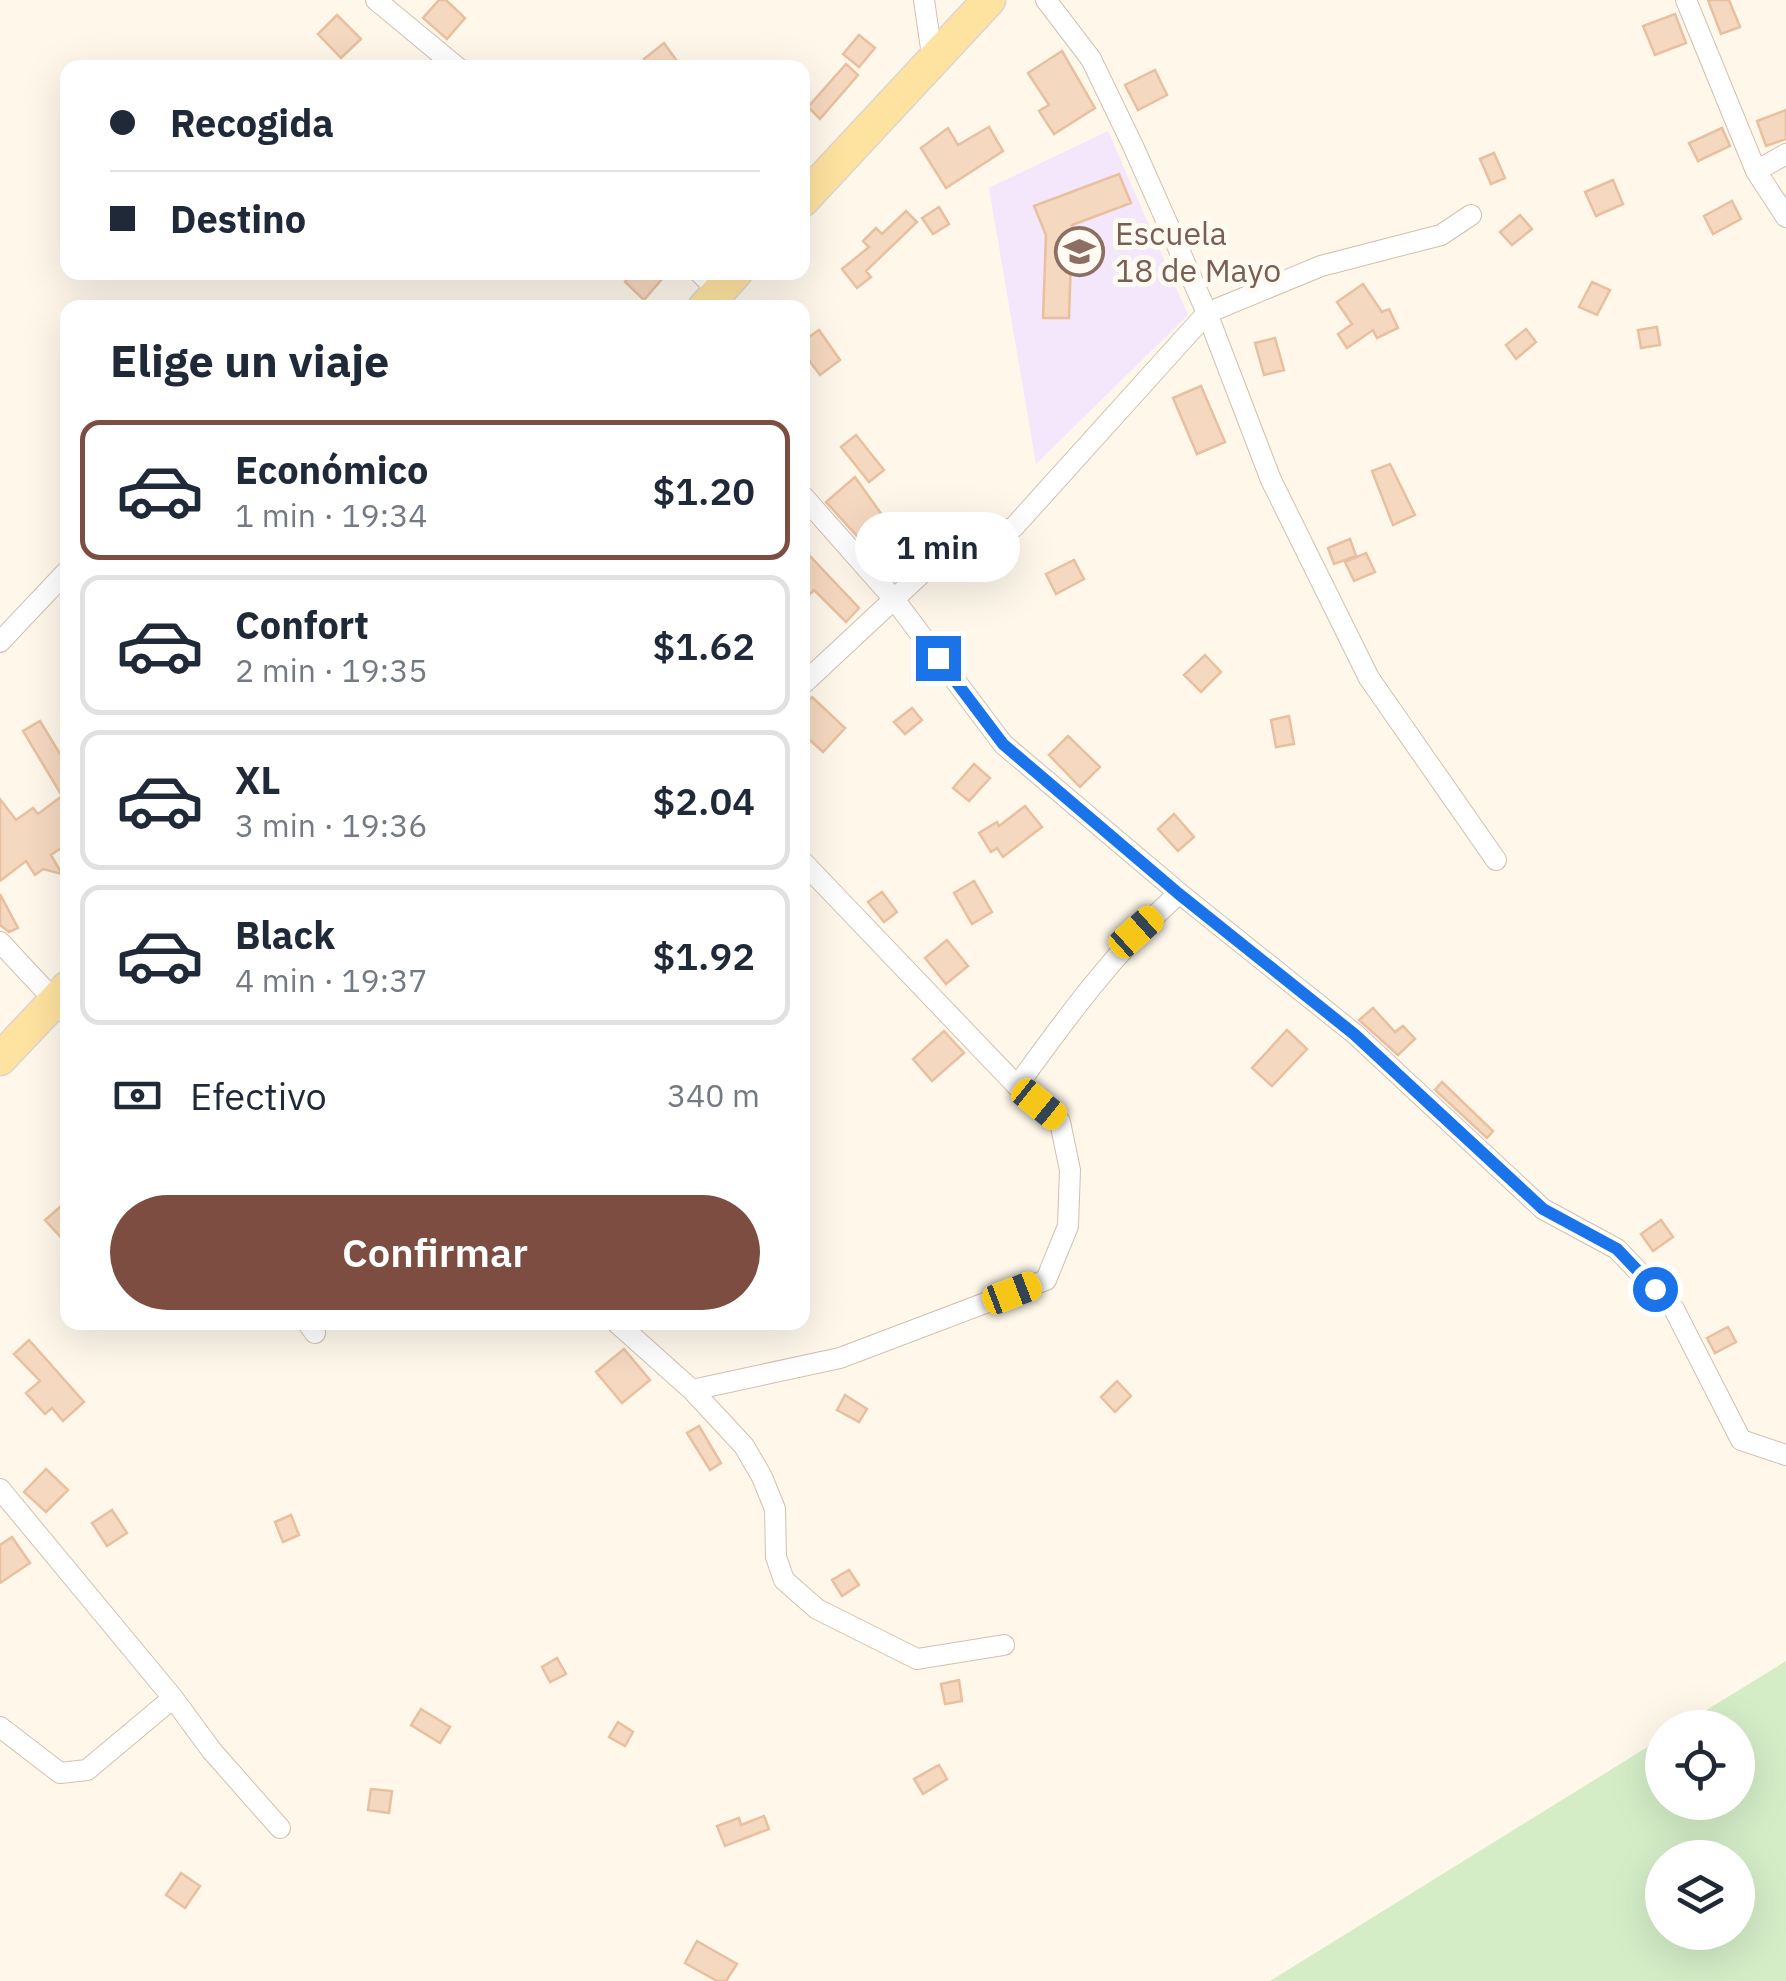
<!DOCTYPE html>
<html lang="es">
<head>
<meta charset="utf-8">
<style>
  :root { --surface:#fff; --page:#f2f2f3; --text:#1f2937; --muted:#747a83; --line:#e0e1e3; --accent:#7c4d40 }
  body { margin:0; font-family:"IBM Plex Sans",sans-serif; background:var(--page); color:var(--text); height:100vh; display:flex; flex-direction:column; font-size:38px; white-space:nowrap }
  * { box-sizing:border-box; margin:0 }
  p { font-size:32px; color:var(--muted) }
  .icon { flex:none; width:55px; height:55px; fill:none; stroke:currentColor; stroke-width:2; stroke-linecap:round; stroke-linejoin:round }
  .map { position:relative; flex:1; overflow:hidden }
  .panel { position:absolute; left:60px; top:300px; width:750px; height:1030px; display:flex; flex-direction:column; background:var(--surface); border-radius:20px; box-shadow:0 10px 40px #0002 }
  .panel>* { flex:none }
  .banner { position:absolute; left:60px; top:60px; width:750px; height:220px; border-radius:20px; box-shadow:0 10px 40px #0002; display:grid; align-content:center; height:220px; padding:0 50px; background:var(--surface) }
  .fabs { position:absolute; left:1645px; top:1710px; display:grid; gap:20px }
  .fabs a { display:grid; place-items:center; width:110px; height:110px; border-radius:50%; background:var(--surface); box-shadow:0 10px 40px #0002; font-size:50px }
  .end { position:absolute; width:45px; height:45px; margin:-22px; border:12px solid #1a73e8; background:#fff; box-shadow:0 0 0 5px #fff }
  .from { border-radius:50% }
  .bubble { position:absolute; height:70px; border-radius:35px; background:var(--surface); box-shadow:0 10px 40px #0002; font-size:32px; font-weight:600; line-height:70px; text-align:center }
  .car { position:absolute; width:30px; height:60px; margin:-30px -15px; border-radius:12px; box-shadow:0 0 8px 2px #0007; background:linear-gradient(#f5c518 24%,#345 0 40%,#f5c518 0 76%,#345 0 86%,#f5c518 0) }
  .banner b { display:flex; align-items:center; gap:35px; height:95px; font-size:38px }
  .banner b+b { border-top:2px solid var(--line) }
  .banner i { width:25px; height:25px; background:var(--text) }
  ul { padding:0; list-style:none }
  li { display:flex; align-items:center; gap:30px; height:140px; margin:0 20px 15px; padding:0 30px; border:5px solid var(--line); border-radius:20px }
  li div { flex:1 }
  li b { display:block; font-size:38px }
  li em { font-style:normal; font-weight:600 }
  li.current { border-color:var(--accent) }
  li>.icon { width:90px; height:90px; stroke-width:1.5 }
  h2 { padding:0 50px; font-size:45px; line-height:120px }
  .pay { display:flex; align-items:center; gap:25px; height:110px; padding:0 50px; font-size:38px }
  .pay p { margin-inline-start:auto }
  .button { display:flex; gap:20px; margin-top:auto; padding:20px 50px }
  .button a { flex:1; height:115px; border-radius:60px; background:var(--accent); color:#fff; font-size:40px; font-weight:600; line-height:115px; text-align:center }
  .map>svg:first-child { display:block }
  .education { fill:#f4e6fb }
  .green { fill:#d4edc7; fill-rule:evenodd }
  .building { fill:#f5d8c0; stroke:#e8c09f; stroke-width:2.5 }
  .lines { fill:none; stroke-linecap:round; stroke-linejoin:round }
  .street-casing { stroke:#d2c0ae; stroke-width:22 }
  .primary-casing { stroke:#ddd5d0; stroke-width:35 }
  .street { stroke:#fff; stroke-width:20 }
  .primary { stroke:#fee2a0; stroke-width:32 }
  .route { stroke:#1a73e8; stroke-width:12 }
  .labels { text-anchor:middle; stroke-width:10; stroke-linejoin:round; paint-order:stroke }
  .education-label { font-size:32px; fill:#785e54; stroke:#fffbf2; text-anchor:start }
</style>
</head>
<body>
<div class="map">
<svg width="1786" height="1981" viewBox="0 0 1786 1981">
  <rect width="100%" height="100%" fill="#fef7ea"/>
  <!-- education -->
  <path class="education" d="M1108 131 1188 315 1036 464 989 188Z"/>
  <!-- green -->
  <path class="green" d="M1786 1661V1981H1270L1662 1738V1802H1738V1728L1679 1727ZM1662 1858H1738V1932H1662Z"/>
  <!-- building -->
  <path class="building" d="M439 0H446L465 18 447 39 423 18Z
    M1708 0H1729L1740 27 1721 34Z
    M1675 14 1686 43 1655 55 1643 26Z
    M337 15 361 39 341 58 318 34Z
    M859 35 875 48 859 67 843 54Z
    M664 43 682 68H650L644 59Z
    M1062 51 1095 108 1054 134 1039 111 1049 105 1028 73Z
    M846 64 858 75 820 119 808 107Z
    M1155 70 1167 95 1138 110 1125 85Z
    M1786 110V139L1766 146 1757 121Z
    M989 127 1003 151 946 188 921 148 948 128 958 145Z
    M1722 128 1730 146 1698 161 1689 143Z
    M1494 153 1505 178 1491 184 1480 159Z
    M1119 174 1131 203 1072 225 1069 318H1043L1046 235 1034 206Z
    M1613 180 1623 204 1596 216 1585 192Z
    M1732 201 1741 219 1713 234 1704 216Z
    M939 207 949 224 933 234 922 218Z
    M906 211 917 222 866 271 871 277 857 288 842 269 869 247 863 241 876 228 882 234Z
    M1520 215 1532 229 1512 245 1500 232Z
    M633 272H668L644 300 625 282Z
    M1592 282 1610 290 1597 315 1579 307Z
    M1363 284 1382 312 1389 309 1398 328 1377 338 1373 330 1347 348 1338 334 1352 324 1337 302Z
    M1657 327 1660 345 1641 348 1638 330Z
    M1526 329 1536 342 1516 359 1506 345Z
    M819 330 840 360 820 375 802 351V342Z
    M1275 338 1284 370 1264 375 1255 343Z
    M1201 386 1225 442 1197 454 1173 398Z
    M856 435 884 470 869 482 841 447Z
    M1390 464 1415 515 1393 525 1372 471Z
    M855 477 892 529 867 547 826 502Z
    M1350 539 1356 556 1334 564 1328 548Z
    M1366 553 1375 572 1354 581 1345 562Z
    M810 556 859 608 846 622 814 590 810 594 802 586V564Z
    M1074 560 1084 579 1056 594 1046 574Z
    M1205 655 1221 672 1201 692 1184 675Z
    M812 697 845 728 823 752 802 733V707Z
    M912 708 922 720 905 734 894 722Z
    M1289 716 1294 744 1276 747 1271 720Z
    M40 721 68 767V843L51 855 62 874 43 869 35 875 26 861 0 881V799L16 820 33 808 38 814 62 796 23 731Z
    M1068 736 1100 767 1080 787 1049 755Z
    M974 764 990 778 969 801 953 788Z
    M1025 806 1042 827 1003 857 997 848 991 852 979 833 997 822 999 826Z
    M1174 814 1194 837 1178 851 1158 829Z
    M974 881 992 912 972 924 954 893Z
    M882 892 897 912 884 922 868 902Z
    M0 894 18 928 9 932 0 925Z
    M947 940 968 966 946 984 925 958Z
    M1373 1008 1395 1032 1403 1026 1415 1039 1398 1055 1359 1020Z
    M1287 1030 1307 1049 1272 1086 1252 1068Z
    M944 1031 964 1053 932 1081 913 1059Z
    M1442 1082 1493 1131 1487 1138 1435 1090Z
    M68 1200V1245L45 1220Z
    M1661 1220 1673 1237 1653 1251 1641 1234Z
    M1728 1327 1736 1342 1715 1353 1707 1338Z
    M29 1340 84 1402 63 1421 52 1408 45 1414 26 1393 40 1381 14 1354Z
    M624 1349 650 1380 622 1403 596 1372Z
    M1117 1381 1131 1396 1115 1412 1101 1397Z
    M845 1395 867 1409 859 1422 837 1410Z
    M699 1426 721 1463 710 1470 687 1433Z
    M46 1469 68 1490 46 1512 24 1492Z
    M112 1510 127 1533 107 1546 92 1523Z
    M291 1515 299 1535 283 1542 275 1522Z
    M12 1537 30 1563 0 1583V1545Z
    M849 1570 859 1585 842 1596 832 1580Z
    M557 1658 566 1674 550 1682 542 1667Z
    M959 1680 962 1701 945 1704 941 1684Z
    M421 1709 450 1727 440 1743 411 1725Z
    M618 1722 633 1732 625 1746 609 1737Z
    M939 1765 947 1779 923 1794 914 1779Z
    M371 1789 392 1791 389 1813 368 1810Z
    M764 1816 769 1829 725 1846 717 1826 739 1818 741 1825Z
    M181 1873 200 1886 185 1908 166 1895Z
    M697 1941 737 1964 726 1981H717L685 1963Z"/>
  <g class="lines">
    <defs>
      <path id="street" d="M376 0 458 68
        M924 0 933 62
        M1046 0 1091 59 1134 148 1207 313 1271 480 1369 678 1496 860
        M1686 0 1756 171 1786 217
        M1756 171 1786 154
        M699 272 718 291
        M802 495 894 599 1003 744 1179 893 1355 1034 1543 1209 1617 1249 1674 1309 1741 1440 1786 1455
        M0 642 68 570
        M802 685 936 560 1014 527 1207 313 1321 266 1441 235 1471 215
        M0 942 68 1015
        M1017 1086C1067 1017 1115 951 1179 893
        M307 1322 315 1333
        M616 1322 692 1390 744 1446 762 1477 775 1509 776 1557 784 1580 817 1609 917 1659 1004 1645
        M692 1390 840 1358 1046 1280 1068 1226 1070 1170 1060 1122 1017 1086 802 861
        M0 1489 173 1698 212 1751 280 1828
        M0 1727 60 1773 87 1770 173 1698"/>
      <path id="primary" d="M802 201 989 0
        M704 308 736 272
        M0 1059 68 987"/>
    </defs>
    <!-- street casing -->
    <use href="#street" class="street-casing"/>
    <!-- primary casing -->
    <use href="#primary" class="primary-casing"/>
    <!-- street -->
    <use href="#street" class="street"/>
    <!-- primary -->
    <use href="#primary" class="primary"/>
  </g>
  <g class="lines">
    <!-- route -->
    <path class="route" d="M938 658 1003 744 1179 894 1354 1034 1543 1209 1617 1249 1655 1289"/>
  </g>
  <!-- icons -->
  <defs>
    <symbol id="school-ring" viewBox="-11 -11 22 22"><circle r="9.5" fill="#fffbf2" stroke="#8d6e63" stroke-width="1.5"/><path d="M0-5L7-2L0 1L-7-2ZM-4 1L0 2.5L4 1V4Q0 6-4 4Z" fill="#8d6e63"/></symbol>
  </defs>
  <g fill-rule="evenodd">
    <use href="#school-ring" x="1052" y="224" width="55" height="55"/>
  </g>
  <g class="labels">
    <!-- education labels -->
    <g class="education-label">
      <text x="1115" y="245">Escuela<tspan x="1115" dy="37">18 de Mayo</tspan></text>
    </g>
  </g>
</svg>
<div class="fabs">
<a><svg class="icon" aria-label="locate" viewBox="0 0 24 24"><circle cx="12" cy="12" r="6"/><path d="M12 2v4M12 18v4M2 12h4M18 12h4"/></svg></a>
<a><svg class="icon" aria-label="layers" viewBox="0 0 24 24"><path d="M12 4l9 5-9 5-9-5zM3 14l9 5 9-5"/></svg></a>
</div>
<i class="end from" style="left:1655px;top:1289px"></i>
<i class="end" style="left:938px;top:658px"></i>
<div class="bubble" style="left:855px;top:512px;width:165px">1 min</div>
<i class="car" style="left:1136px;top:932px;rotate:48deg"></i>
<i class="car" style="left:1039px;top:1104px;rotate:129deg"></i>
<i class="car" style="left:1012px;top:1293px;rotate:69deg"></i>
<div class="banner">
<b><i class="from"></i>Recogida</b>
<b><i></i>Destino</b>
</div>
<section class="panel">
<h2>Elige un viaje</h2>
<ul>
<li class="current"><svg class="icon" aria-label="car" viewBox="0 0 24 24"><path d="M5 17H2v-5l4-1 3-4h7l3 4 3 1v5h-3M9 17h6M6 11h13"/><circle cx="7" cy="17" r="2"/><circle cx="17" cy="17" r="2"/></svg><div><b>Económico</b><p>1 min · 19:34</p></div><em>$1.20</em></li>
<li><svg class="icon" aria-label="car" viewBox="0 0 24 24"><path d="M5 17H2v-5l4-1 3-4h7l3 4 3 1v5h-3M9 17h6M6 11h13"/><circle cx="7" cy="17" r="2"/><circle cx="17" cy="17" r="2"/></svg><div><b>Confort</b><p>2 min · 19:35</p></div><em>$1.62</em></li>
<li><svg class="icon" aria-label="car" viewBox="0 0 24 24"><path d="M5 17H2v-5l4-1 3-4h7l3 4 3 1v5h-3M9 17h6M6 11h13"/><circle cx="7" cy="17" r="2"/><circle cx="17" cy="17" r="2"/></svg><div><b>XL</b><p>3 min · 19:36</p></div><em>$2.04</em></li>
<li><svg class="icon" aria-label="car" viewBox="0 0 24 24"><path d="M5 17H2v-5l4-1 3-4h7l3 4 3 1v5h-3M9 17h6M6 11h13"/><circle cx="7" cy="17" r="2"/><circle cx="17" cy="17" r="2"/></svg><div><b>Black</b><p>4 min · 19:37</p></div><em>$1.92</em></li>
</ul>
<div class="pay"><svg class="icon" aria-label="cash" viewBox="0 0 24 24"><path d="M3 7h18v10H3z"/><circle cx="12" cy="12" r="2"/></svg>Efectivo<p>340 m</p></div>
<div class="button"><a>Confirmar</a></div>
</section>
</div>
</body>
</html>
